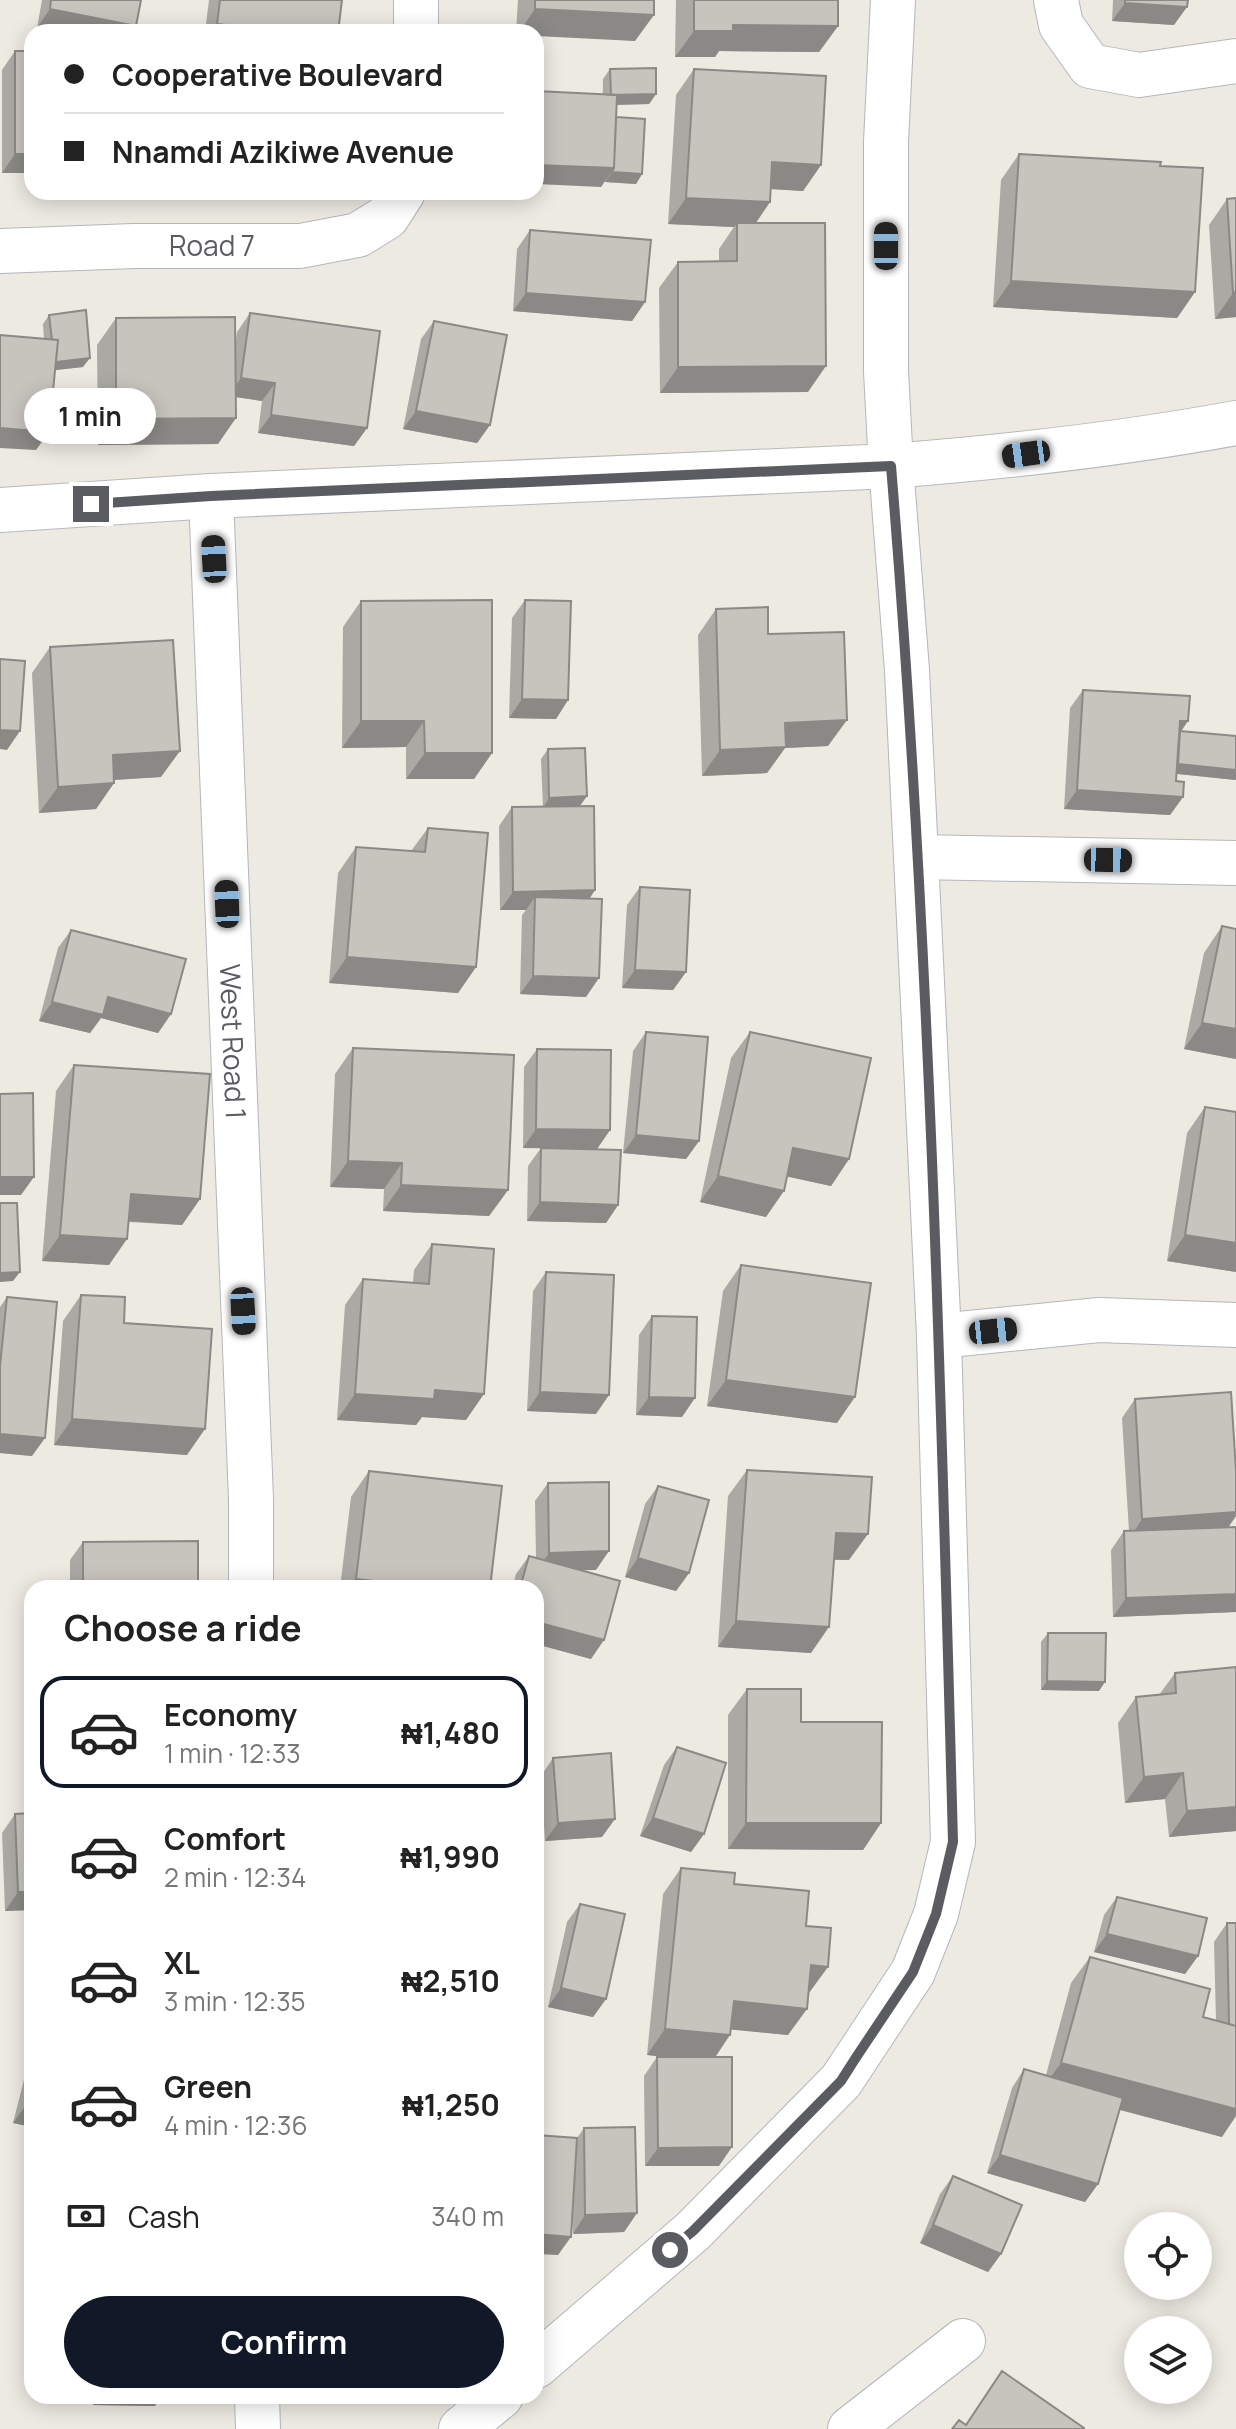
<!DOCTYPE html>
<html lang="en">
<head>
<meta charset="utf-8">
<style>
  :root { --surface:#fff; --page:#f6f6f6; --text:#222; --muted:#767676; --line:#e0e0e0; --accent:#111827 }
  body { margin:0; font-family:Manrope,sans-serif; background:var(--page); color:var(--text); height:100vh; display:flex; flex-direction:column; font-size:30px; white-space:nowrap }
  * { box-sizing:border-box; margin:0 }
  p { font-size:26px; color:var(--muted) }
  .icon { flex:none; width:44px; height:44px; fill:none; stroke:currentColor; stroke-width:2; stroke-linecap:round; stroke-linejoin:round }
  .map { position:relative; flex:1; overflow:hidden }
  .side { position:absolute; left:24px; top:1580px; width:520px; height:824px; display:flex; flex-direction:column; background:var(--surface); border-radius:24px; box-shadow:0 4px 20px #0003 }
  .side>* { flex:none }
  .guide { position:absolute; left:24px; top:24px; width:520px; height:176px; border-radius:24px; box-shadow:0 4px 20px #0003; display:grid; align-content:center; height:176px; padding:0 40px; background:var(--surface) }
  .controls { position:absolute; left:1124px; top:2212px; display:grid; gap:16px }
  .controls a { display:grid; place-items:center; width:88px; height:88px; border-radius:50%; background:var(--surface); box-shadow:0 4px 20px #0003; font-size:40px }
  .end { position:absolute; width:36px; height:36px; margin:-18px; border:10px solid #5a5c61; background:#fff; box-shadow:0 0 0 4px #fff }
  .from { border-radius:50% }
  .bubble { position:absolute; height:56px; border-radius:28px; background:var(--surface); box-shadow:0 4px 20px #0003; font-size:26px; font-weight:700; line-height:56px; text-align:center }
  .car { position:absolute; width:24px; height:48px; margin:-24px -12px; border-radius:10px; box-shadow:0 0 6px 2px #0007; background:linear-gradient(#222 24%,#8ab4d8 0 40%,#222 0 76%,#8ab4d8 0 86%,#222 0) }
  .guide b { display:flex; align-items:center; gap:28px; height:76px; font-size:30px }
  .guide b+b { border-top:2px solid var(--line) }
  .guide i { width:20px; height:20px; background:var(--text) }
  ul { padding:0; list-style:none }
  li { display:flex; align-items:center; gap:24px; height:112px; margin:0 16px 12px; padding:0 24px; border:4px solid transparent; border-radius:24px }
  li div { flex:1 }
  li b { display:block; font-size:30px }
  li em { font-style:normal; font-weight:700 }
  li.current { border-color:var(--accent) }
  li>.icon { width:72px; height:72px; stroke-width:1.5 }
  h2 { padding:0 40px; font-size:36px; line-height:96px }
  .pay { display:flex; align-items:center; gap:20px; height:88px; padding:0 40px; font-size:30px }
  .pay p { margin-inline-start:auto }
  .primary-button { display:flex; gap:16px; margin-top:auto; padding:16px 40px }
  .primary-button a { flex:1; height:92px; border-radius:48px; background:var(--accent); color:#fff; font-size:32px; font-weight:700; line-height:92px; text-align:center }
  .map>svg:first-child { display:block }
  .lines { fill:none; stroke-linecap:round; stroke-linejoin:round }
  .street-casing { stroke:#b4b6bb; stroke-width:46 }
  .secondary-casing { stroke:#b7b9bf; stroke-width:46 }
  .street { stroke:#fff; stroke-width:44 }
  .secondary { stroke:#fff; stroke-width:44 }
  .wall { fill:#aba9a3 }
  .shaded-wall { fill:#8b8985 }
  .building { fill:#c7c4be; stroke:#8b8985; stroke-width:2 }
  .route { stroke:#5a5c61; stroke-width:10 }
  .labels { text-anchor:middle; stroke-width:6; stroke-linejoin:round; paint-order:stroke }
  .street-label { font-size:28px; fill:#5a5c61; stroke:#fff }
</style>
</head>
<body>
<div class="map">
<svg width="1236" height="2429" viewBox="0 0 1236 2429">
  <rect width="100%" height="100%" fill="#eceae1"/>
  <g class="lines">
    <defs>
      <g id="street">
        <path d="M1056 0 1061 25 1090 66 1139 75 1236 61"/>
        <path d="M416 32V0"/>
        <path id="s1" d="M0 251 134 246H300L358 235 387 217 403 192"/>
        <path id="s2" d="M211 496 251 1499V1588"/>
        <path d="M917 857 1236 863"/>
        <path d="M939 1336 1099 1320 1236 1325"/>
        <path d="M536 2366 693 2231 841 2081 913 1972 936 1914 953 1842 939 1336 907 670 891 466 886 371V142L893 0"/>
        <path d="M257 2396 258 2429"/>
        <path d="M461 2429 501 2396"/>
        <path d="M850 2429 963 2341"/>
      </g>
      <path id="secondary" d="M0 510 211 496 891 466C1006 457 1122 444 1236 423"/>
    </defs>
    <!-- street casing -->
    <use href="#street" class="street-casing"/>
    <!-- secondary casing -->
    <use href="#secondary" class="secondary-casing"/>
    <!-- street -->
    <use href="#street" class="street"/>
    <!-- secondary -->
    <use href="#secondary" class="secondary"/>
  </g>
  <!-- wall -->
  <path class="wall" d="M42 0H141L136 26 132 32H59L37 28Z
    M209 0H342L338 32H205Z
    M518 0H654L635 41 536 32H516Z
    M676 0H838V26L819 52 719 51 715 57H675Z
    M1113 0H1188L1174 25 1112 21Z
    M15 51 32 173H2V70Z
    M610 69 656 94 649 104 617 105 616 117 642 174 636 184 605 182V180L601 187 603 79Z
    M694 69 821 165 803 191 771 189 770 202 756 223 808 392 660 393 659 288 678 262 719 261V249L734 227 668 224 676 95Z
    M1019 154 1160 166 1195 292 1177 318 993 307 1001 180Z
    M1236 198V317L1215 319 1209 225 1227 199Z
    M530 230 645 302 632 321 513 311 517 249Z
    M250 313 367 428 354 446 258 433 262 401 236 397 218 444 98 445 97 345 116 318 235 347 237 332Z
    M49 315 83 367 55 370 36 450 44 339 43 324Z
    M434 321 490 425 477 443 403 429 421 339Z
    M525 600 568 700 556 719 509 718 512 618Z
    M361 601 492 753 474 779H406V747L342 748 343 627Z
    M716 609 828 746 785 748 767 773 702 776 698 635Z
    M50 647 161 777 114 780V783L96 809 39 813 32 673Z
    M1083 690 1182 731 1236 780 1177 774 1176 781 1183 797 1170 815 1064 809 1070 708Z
    M548 749 580 806 589 899 586 997 520 994 522 915 526 910H500L499 826 512 807H543L541 759Z
    M428 828 476 967 458 993 329 983 338 873 356 847 411 851Z
    M640 887 686 972 673 990 622 988 627 905Z
    M1222 926 1236 1059 1184 1049 1204 953Z
    M71 930 171 1014 158 1033 101 1018 90 1033 39 1021 58 948Z
    M646 1032 699 1141 686 1159 623 1153 633 1051Z
    M750 1032 849 1159 831 1186 787 1176 766 1217 700 1202 731 1058Z
    M353 1048 508 1190 489 1216 383 1211 384 1189 330 1187 335 1074Z
    M537 1049 610 1130 597 1149 618 1205 606 1223 527 1221 528 1166 541 1148H523L524 1067Z
    M74 1065 200 1199 182 1225 129 1222 109 1265 42 1261 56 1091Z
    M1205 1107 1236 1112V1272L1167 1261 1187 1133Z
    M432 1244 466 1420 422 1417 416 1425 337 1420 345 1305 363 1279 413 1282 414 1270Z
    M741 1265 837 1423 707 1406 723 1291Z
    M546 1272 596 1414 527 1411 533 1291Z
    M81 1295 124 1323 187 1455 54 1445 63 1321Z
    M7 1297 32 1456 0 1453V1307Z
    M652 1316 682 1417 636 1415 639 1335Z
    M1135 1399 1236 1471V1516L1228 1528 1236 1527V1612L1113 1617 1111 1550 1124 1531H1129L1122 1418Z
    M747 1470 849 1560H834L811 1653 718 1647 728 1496Z
    M369 1471 490 1588H340L351 1497Z
    M548 1483 596 1570H582L591 1659 536 1644V1588H512L516 1574 529 1556 536 1557 535 1501Z
    M658 1486 689 1573 676 1591 625 1577 645 1504Z
    M83 1542 198 1588H70V1560Z
    M1048 1633 1099 1691 1041 1690V1642Z
    M1236 1667V1831L1169 1837 1165 1799 1125 1803 1118 1723 1136 1697 1159 1695 1175 1673Z
    M747 1689 801 1722 881 1823 863 1850 728 1849V1715Z
    M677 1747 704 1834 691 1852 640 1836 664 1765Z
    M553 1758 602 1837 545 1841 541 1776Z
    M15 1814 32 1910 5 1911 2 1833Z
    M681 1868 734 1884 806 1926 809 1993H808L788 2035 731 2029 715 2057 719 2166H645L644 2076 657 2057H669L647 2055 663 1894Z
    M1117 1897 1198 1956 1185 1974 1094 1952 1104 1915Z
    M580 1904 606 1999 593 2017 548 2007 567 1922Z
    M1227 1923H1236L1222 2137 1120 2110 1098 2184 1085 2202 987 2173 1012 2088 1024 2069 1046 2075 1071 1983 1090 1957 1203 2017 1216 2020 1214 1942Z
    M32 2048V2127L13 2123Z
    M584 2128 637 2213 624 2232 573 2234 572 2216 558 2255 577 2138Z
    M953 2176 1001 2254 988 2272 920 2243 940 2194Z
    M93 2396H235L231 2402 158 2401 155 2406 93 2405Z"/>
  <!-- shaded-wall -->
  <path class="shaded-wall" d="M1125 3 1187 7 1174 25 1112 21Z
    M50 9 136 26 132 32H59L37 28Z
    M535 9 654 15 635 41 536 36V32H519Z
    M217 24 292 32H211Z
    M733 25 838 26 819 52 719 51 715 57H675L694 31Z
    M656 94 649 104 604 105 611 96Z
    M15 154H32V173H2Z
    M772 162 821 165 803 191 753 188Z
    M536 165 614 168 601 187 536 184Z
    M612 172 642 174 636 184 605 182Z
    M161 192H263L259 198Z
    M311 192H354L349 198Z
    M686 198 770 202 752 228 737 223 734 227 668 224Z
    M1011 281 1195 292 1177 318 993 307Z
    M1236 292V317L1215 319 1233 293Z
    M526 293 645 302 632 321 513 311Z
    M90 358 83 367 47 371 54 362Z
    M826 366 808 392 660 393 678 367Z
    M241 378 275 383 262 401 228 396Z
    M416 411 490 425 477 443 403 429Z
    M271 415 367 428 354 446 258 433Z
    M236 418 218 444 98 445 116 419Z
    M0 428 49 432 36 450 0 448Z
    M522 699 568 700 556 719 509 718Z
    M847 720 828 746 785 748 767 773 702 776 720 750 785 723Z
    M361 721H424L406 747 342 748Z
    M1180 721H1188L1178 736Z
    M0 730 20 731 7 750 0 749Z
    M180 751 161 777 95 781 113 755Z
    M425 753H492L474 779H406Z
    M1175 764 1236 770V780L1169 773Z
    M114 783 96 809 39 813 58 787Z
    M1077 790 1183 797 1170 815 1064 809Z
    M587 796 580 806 543 808 549 798Z
    M595 890 583 909 535 897 526 910H500L513 892Z
    M347 957 476 967 458 993 329 983Z
    M635 970 686 972 673 990 622 988Z
    M533 976 599 978 586 997 520 994Z
    M108 997 171 1014 158 1033 101 1018 90 1033 39 1021 52 1002Z
    M1202 1023 1236 1029V1059L1184 1049Z
    M536 1129 610 1130 597 1149 523 1148Z
    M636 1135 699 1141 686 1159 623 1153Z
    M793 1148 849 1159 831 1186 775 1174Z
    M348 1161 402 1163 384 1189 330 1187Z
    M718 1176 784 1191 766 1217 700 1202Z
    M0 1177H34L21 1195H0Z
    M401 1185 508 1190 489 1216 383 1211Z
    M131 1194 200 1199 182 1225 113 1220Z
    M540 1202 618 1205 606 1223 527 1221Z
    M60 1235 127 1239 109 1265 42 1261Z
    M1185 1235 1236 1243V1272L1167 1261Z
    M20 1272 13 1281 0 1282V1273Z
    M726 1380 855 1397 837 1423 707 1406Z
    M435 1390 484 1394 466 1420 422 1417 416 1425 337 1420 355 1394Z
    M540 1392 609 1395 596 1414 527 1411Z
    M649 1397 695 1398 682 1417 636 1415Z
    M72 1419 205 1429 187 1455 54 1445Z
    M0 1434 45 1438 32 1456 0 1453Z
    M1236 1512V1516L1226 1530 1130 1538 1142 1519Z
    M836 1533 868 1534 849 1560 818 1559Z
    M609 1551 596 1570 536 1571 549 1553Z
    M638 1558 689 1573 676 1591 625 1577Z
    M356 1579 438 1588H349Z
    M1236 1594V1612L1113 1617 1126 1598Z
    M736 1621 829 1627 811 1653 718 1647Z
    M536 1622 604 1640 591 1659 536 1644Z
    M1047 1681 1105 1682 1099 1691 1041 1690Z
    M1183 1773 1165 1799 1125 1803 1144 1777Z
    M1236 1807V1831L1169 1837 1187 1811Z
    M653 1818 704 1834 691 1852 640 1836Z
    M615 1819 602 1837 545 1841 558 1823Z
    M746 1823H881L863 1850 728 1849Z
    M18 1892H32V1910L5 1911Z
    M1107 1934 1198 1956 1185 1974 1094 1952Z
    M811 1965 828 1967 809 1993 793 1991Z
    M561 1988 606 1999 593 2017 548 2007Z
    M734 2001 807 2009 788 2035 715 2028Z
    M665 2029 730 2035 712 2062 647 2055Z
    M1061 2063 1236 2109V2116L1222 2137 1042 2089Z
    M26 2105 32 2106V2127L13 2123Z
    M732 2147 719 2166H645L658 2148Z
    M1000 2155 1098 2184 1085 2202 987 2173Z
    M637 2213 624 2232 573 2234 585 2215Z
    M933 2225 1001 2254 988 2272 920 2243Z
    M536 2234 571 2237 558 2255 536 2254Z
    M99 2396H235L231 2402 158 2401 155 2406 93 2405Z"/>
  <!-- building -->
  <path class="building" d="M51 0H141L136 26 50 9Z
    M220 0H342L338 32H292L217 24Z
    M535 0H654V15L535 9Z
    M694 0H838V26L733 25V31H694Z
    M1125 0H1188L1187 7 1125 3Z
    M15 51H32V154H15Z
    M656 68V94L611 95 610 69Z
    M694 69 826 76 821 165 772 162 770 202 686 198Z
    M536 91 617 95 614 168 536 165Z
    M616 117 645 119 642 174 612 172 614 168Z
    M1019 154 1161 162 1160 166 1203 168 1195 292 1011 281Z
    M1236 198V292L1233 293 1227 199Z
    M737 223H825L826 366 678 367V262L737 261Z
    M530 230 651 240 645 302 526 293Z
    M86 310 90 358 56 362 58 340H52L49 315Z
    M250 313 380 331 367 428 271 415 275 383 241 378Z
    M235 317 236 418 116 419V318Z
    M434 321 507 335 490 425 416 411Z
    M0 335 58 340 49 432 0 428Z
    M492 600V753H425L424 721H361V601Z
    M525 600 571 601 568 700 522 699Z
    M768 607V634L844 632 847 720 785 723 786 747 720 750 716 609Z
    M173 640 180 751 113 755 114 783 58 787 50 647Z
    M0 659 25 661 20 731 0 730Z
    M1083 690 1190 696 1188 721H1180L1176 781 1184 782 1183 797 1077 790Z
    M1180 731 1236 736V770L1178 764Z
    M585 748 587 796 549 798 548 749Z
    M594 806 595 890 513 892 512 807Z
    M428 828 488 833 476 967 347 957 356 847 425 852Z
    M640 887 690 890 686 972 635 970Z
    M535 897 602 899 599 978 533 976Z
    M1222 926 1236 929V1029L1202 1023Z
    M71 930 186 959 171 1014 108 997 103 1015 52 1002Z
    M646 1032 708 1037 699 1141 636 1135Z
    M750 1032 871 1058 849 1159 793 1148 784 1191 718 1176Z
    M353 1048 514 1055 508 1190 401 1185 402 1163 348 1161Z
    M537 1049 611 1050 610 1130 536 1129Z
    M74 1065 210 1074 200 1199 131 1194 127 1239 60 1235Z
    M33 1093 34 1177H0V1094Z
    M1205 1107 1236 1112V1243L1185 1235Z
    M541 1148 621 1150 618 1205 540 1202Z
    M0 1203H17L20 1272 0 1273Z
    M432 1244 494 1249 484 1394 435 1390 434 1399 355 1394 363 1279 429 1284Z
    M741 1265 871 1283 855 1397 726 1380Z
    M546 1272 614 1275 609 1395 540 1392Z
    M81 1295 125 1297 124 1323 212 1329 205 1429 72 1419Z
    M7 1297 57 1302 45 1438 0 1434V1366Z
    M652 1316 697 1317 695 1398 649 1397Z
    M1231 1392 1236 1471V1512L1142 1519 1135 1399Z
    M747 1470 872 1477 868 1534 836 1533 829 1627 736 1621Z
    M369 1471 502 1486 490 1588H438L356 1579Z
    M609 1482V1551L549 1553 548 1483Z
    M658 1486 709 1500 689 1573 638 1558Z
    M1236 1527V1594L1126 1598 1124 1531Z
    M198 1541V1588H83V1542Z
    M529 1556 620 1581 604 1640 536 1622V1588H520Z
    M1048 1633H1106L1105 1682 1047 1681Z
    M1236 1667V1807L1187 1811 1183 1773 1144 1777 1136 1697 1176 1693 1175 1673Z
    M747 1689H801V1722H882L881 1823H746Z
    M677 1747 726 1763 704 1834 653 1818Z
    M611 1753 615 1819 558 1823 553 1758Z
    M32 1813V1892H18L15 1814Z
    M681 1868 735 1873 734 1884 809 1891 806 1926 831 1928 828 1967 811 1965 807 2009 734 2001 730 2035 665 2029Z
    M1117 1897 1207 1918 1198 1956 1107 1934Z
    M580 1904 625 1914 606 1999 561 1988Z
    M1227 1923H1236V2026L1229 2024Z
    M1090 1957 1210 1989 1203 2017 1236 2026V2109L1061 2063Z
    M657 2057H732V2147L658 2148Z
    M1024 2069 1123 2098 1098 2184 1000 2155Z
    M32 2081V2106L26 2105Z
    M635 2127 637 2213 585 2215 584 2128Z
    M536 2135 577 2138 571 2237 536 2234Z
    M953 2176 1022 2205 1001 2254 933 2225Z
    M1002 2371 1084 2428V2429H952L959 2420 966 2425Z"/>
  <g class="lines">
    <!-- route -->
    <path class="route" d="M91 504 211 496 891 466C929 924 941 1383 953 1842L936 1914 913 1972 855 2059 841 2081 693 2231 670 2250"/>
  </g>
  <g class="labels">
    <!-- street labels -->
    <g class="street-label">
      <text dy="10" stroke="none"><textPath href="#s1" startOffset="212">Road 7</textPath></text>
      <text dy="10" stroke="none"><textPath href="#s2" startOffset="546">West Road 1</textPath></text>
    </g>
  </g>
</svg>
<div class="controls">
<a><svg class="icon" aria-label="locate" viewBox="0 0 24 24"><circle cx="12" cy="12" r="6"/><path d="M12 2v4M12 18v4M2 12h4M18 12h4"/></svg></a>
<a><svg class="icon" aria-label="layers" viewBox="0 0 24 24"><path d="M12 4l9 5-9 5-9-5zM3 14l9 5 9-5"/></svg></a>
</div>
<i class="end from" style="left:670px;top:2250px"></i>
<i class="end" style="left:91px;top:504px"></i>
<div class="bubble" style="left:24px;top:388px;width:132px">1 min</div>
<i class="car" style="left:886px;top:246px;rotate:0deg"></i>
<i class="car" style="left:1026px;top:454px;rotate:262deg"></i>
<i class="car" style="left:214px;top:559px;rotate:357deg"></i>
<i class="car" style="left:1108px;top:860px;rotate:91deg"></i>
<i class="car" style="left:227px;top:904px;rotate:358deg"></i>
<i class="car" style="left:243px;top:1311px;rotate:177deg"></i>
<i class="car" style="left:993px;top:1331px;rotate:84deg"></i>
<div class="guide">
<b><i class="from"></i>Cooperative Boulevard</b>
<b><i></i>Nnamdi Azikiwe Avenue</b>
</div>
<section class="side">
<h2>Choose a ride</h2>
<ul>
<li class="current"><svg class="icon" aria-label="car" viewBox="0 0 24 24"><path d="M5 17H2v-5l4-1 3-4h7l3 4 3 1v5h-3M9 17h6M6 11h13"/><circle cx="7" cy="17" r="2"/><circle cx="17" cy="17" r="2"/></svg><div><b>Economy</b><p>1 min · 12:33</p></div><em>₦1,480</em></li>
<li><svg class="icon" aria-label="car" viewBox="0 0 24 24"><path d="M5 17H2v-5l4-1 3-4h7l3 4 3 1v5h-3M9 17h6M6 11h13"/><circle cx="7" cy="17" r="2"/><circle cx="17" cy="17" r="2"/></svg><div><b>Comfort</b><p>2 min · 12:34</p></div><em>₦1,990</em></li>
<li><svg class="icon" aria-label="car" viewBox="0 0 24 24"><path d="M5 17H2v-5l4-1 3-4h7l3 4 3 1v5h-3M9 17h6M6 11h13"/><circle cx="7" cy="17" r="2"/><circle cx="17" cy="17" r="2"/></svg><div><b>XL</b><p>3 min · 12:35</p></div><em>₦2,510</em></li>
<li><svg class="icon" aria-label="car" viewBox="0 0 24 24"><path d="M5 17H2v-5l4-1 3-4h7l3 4 3 1v5h-3M9 17h6M6 11h13"/><circle cx="7" cy="17" r="2"/><circle cx="17" cy="17" r="2"/></svg><div><b>Green</b><p>4 min · 12:36</p></div><em>₦1,250</em></li>
</ul>
<div class="pay"><svg class="icon" aria-label="cash" viewBox="0 0 24 24"><path d="M3 7h18v10H3z"/><circle cx="12" cy="12" r="2"/></svg>Cash<p>340 m</p></div>
<div class="primary-button"><a>Confirm</a></div>
</section>
</div>
</body>
</html>
